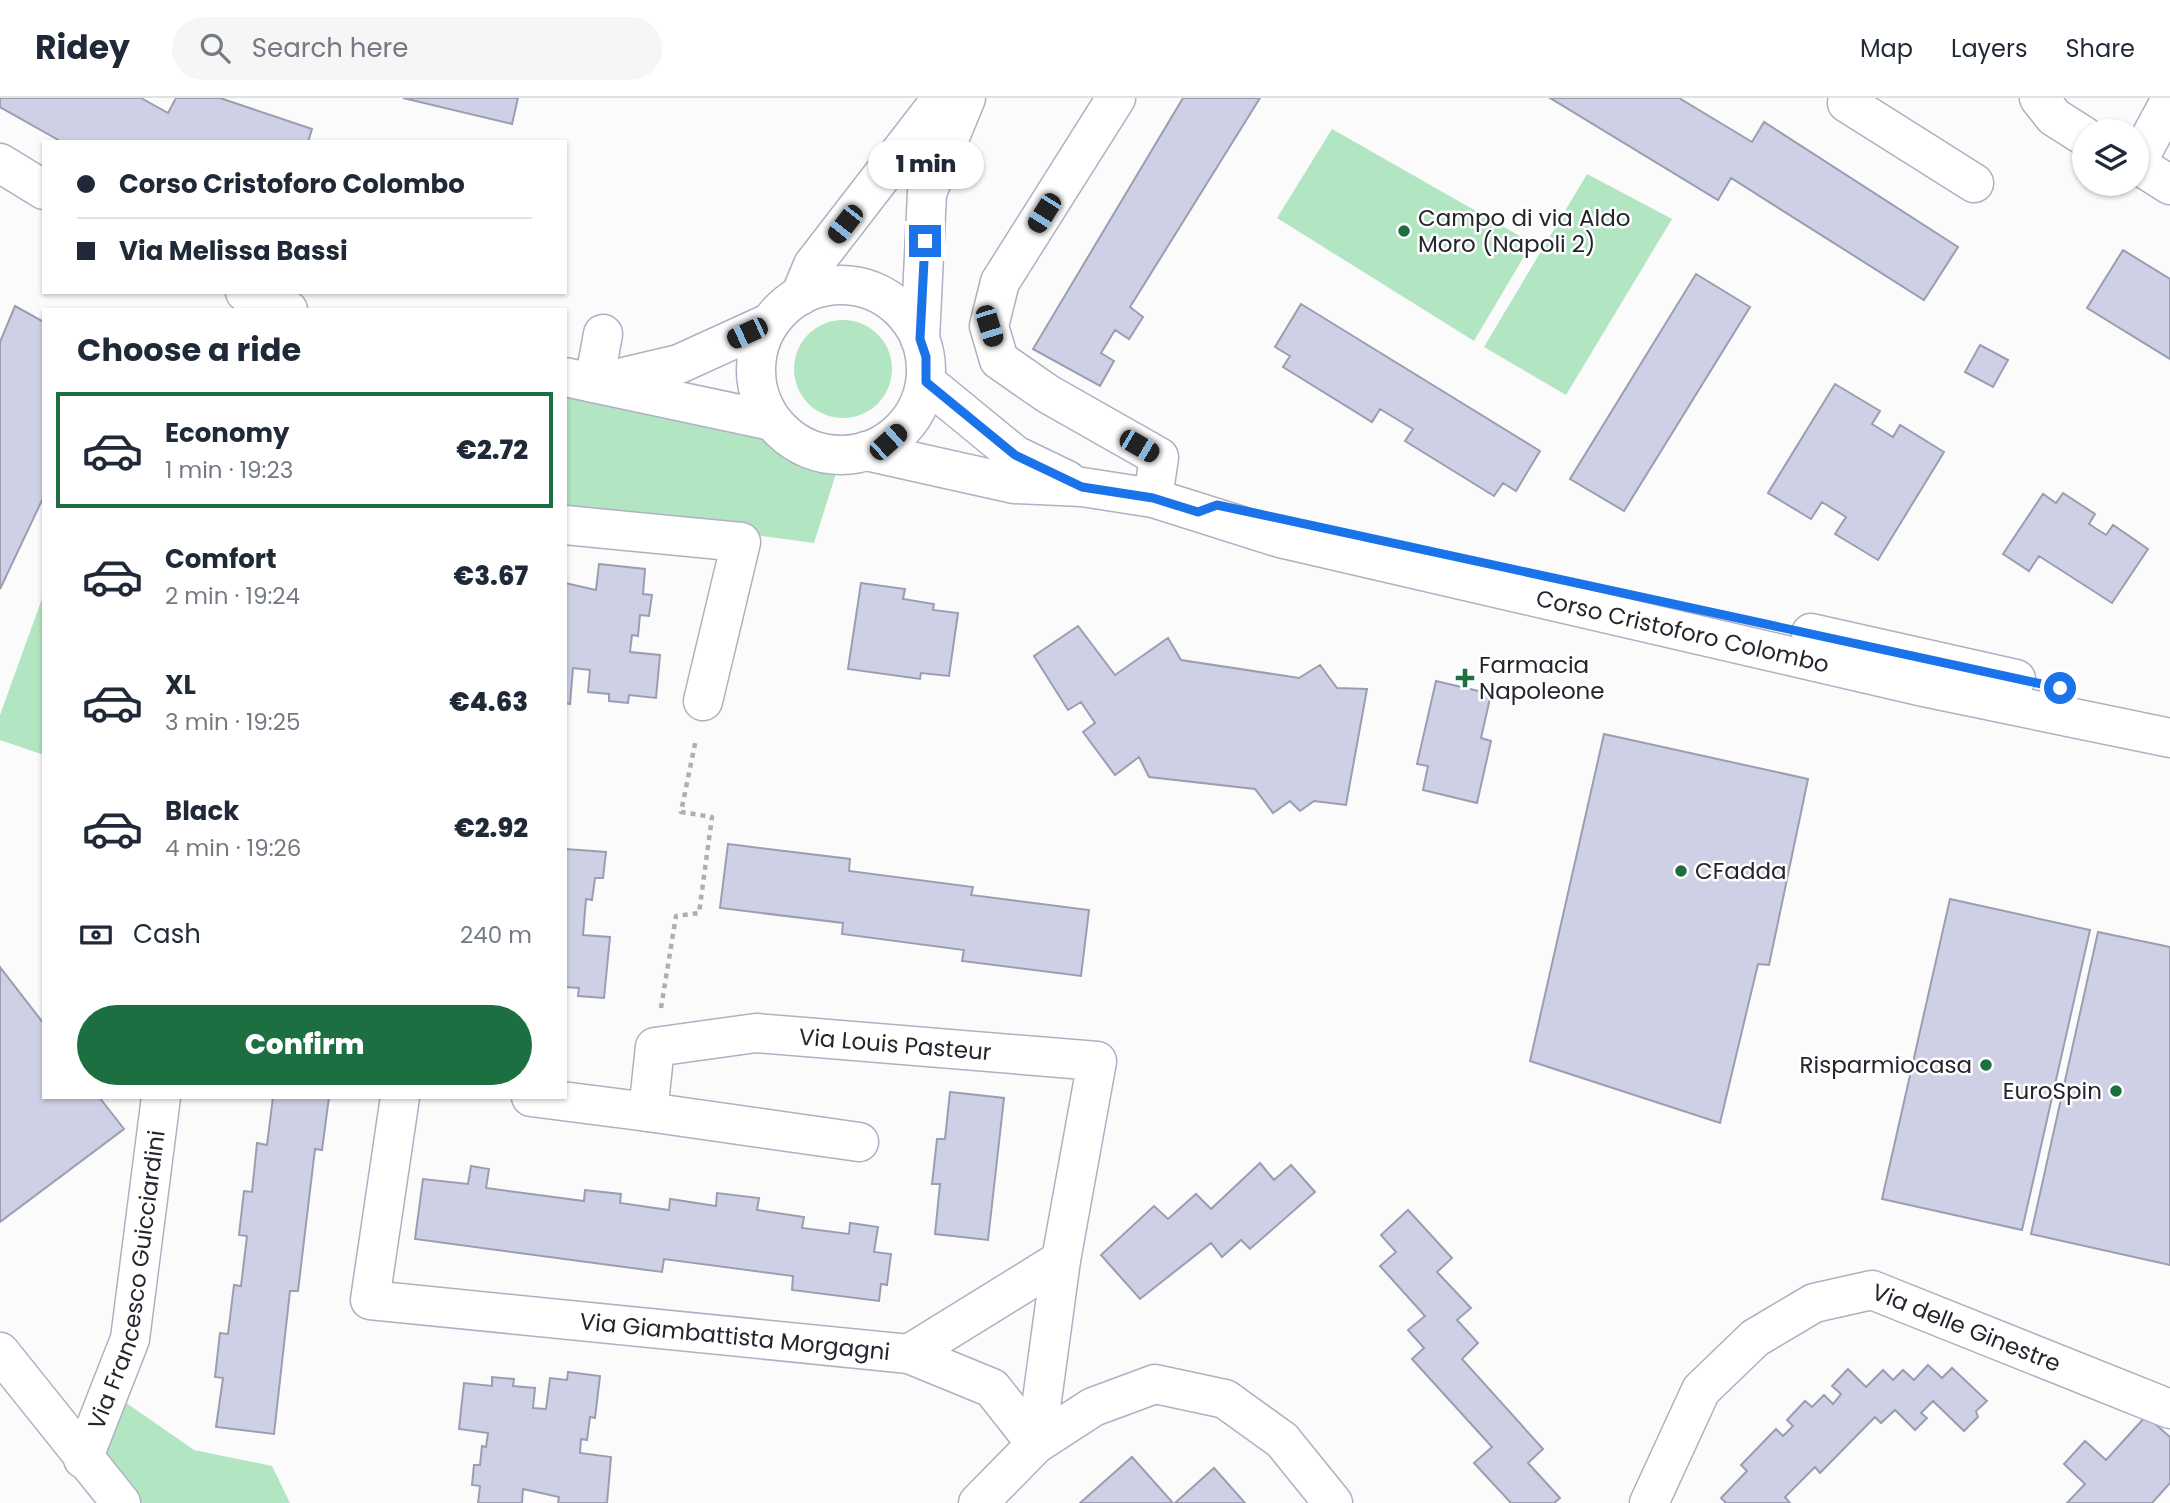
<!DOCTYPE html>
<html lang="en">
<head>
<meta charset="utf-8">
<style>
  :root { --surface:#fff; --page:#f6f6f7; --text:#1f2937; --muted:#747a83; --line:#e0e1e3; --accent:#1c6f41 }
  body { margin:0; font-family:Poppins,sans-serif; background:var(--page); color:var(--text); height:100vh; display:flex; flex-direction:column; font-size:26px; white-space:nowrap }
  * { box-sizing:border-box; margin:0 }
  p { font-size:23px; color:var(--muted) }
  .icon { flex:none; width:38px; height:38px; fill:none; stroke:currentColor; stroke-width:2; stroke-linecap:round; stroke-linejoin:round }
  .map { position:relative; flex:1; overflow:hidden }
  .details { position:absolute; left:42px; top:210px; width:525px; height:791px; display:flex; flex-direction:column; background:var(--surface); border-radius:0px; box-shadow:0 2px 5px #0004 }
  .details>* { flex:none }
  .guide { position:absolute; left:42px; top:42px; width:525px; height:154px; border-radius:0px; box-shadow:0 2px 5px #0004; display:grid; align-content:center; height:154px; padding:0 35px; background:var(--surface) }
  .tools { position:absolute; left:2072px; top:21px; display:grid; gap:14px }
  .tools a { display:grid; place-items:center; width:77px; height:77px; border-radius:50%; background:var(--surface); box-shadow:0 2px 5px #0004; font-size:35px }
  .end { position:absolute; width:32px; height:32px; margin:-16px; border:9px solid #1a73e8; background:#fff; box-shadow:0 0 0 4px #fff }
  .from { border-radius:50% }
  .bubble { position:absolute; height:49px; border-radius:24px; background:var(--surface); box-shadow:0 2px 5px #0004; font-size:23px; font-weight:800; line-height:49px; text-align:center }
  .car { position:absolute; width:21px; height:42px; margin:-21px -10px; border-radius:9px; box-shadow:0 0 5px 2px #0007; background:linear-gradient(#222 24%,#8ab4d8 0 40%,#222 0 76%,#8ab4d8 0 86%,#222 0) }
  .guide b { display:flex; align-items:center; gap:24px; height:66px; font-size:26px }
  .guide b+b { border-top:2px solid var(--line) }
  .guide i { width:18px; height:18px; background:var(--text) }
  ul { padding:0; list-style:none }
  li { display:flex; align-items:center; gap:21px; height:116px; margin:0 14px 10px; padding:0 21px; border:4px solid transparent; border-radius:0px }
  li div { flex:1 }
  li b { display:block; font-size:26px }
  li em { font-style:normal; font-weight:800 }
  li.on { border-color:var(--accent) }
  li>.icon { width:63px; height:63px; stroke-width:1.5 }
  h2 { padding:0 35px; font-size:32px; line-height:84px }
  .pay { display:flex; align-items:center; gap:18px; height:77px; padding:0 35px; font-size:26px }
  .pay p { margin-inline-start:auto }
  .cta { display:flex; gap:14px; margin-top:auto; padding:14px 35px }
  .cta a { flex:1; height:80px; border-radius:42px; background:var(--accent); color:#fff; font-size:28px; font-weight:800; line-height:80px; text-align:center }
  header { display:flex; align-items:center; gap:42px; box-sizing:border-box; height:98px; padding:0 35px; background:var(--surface); border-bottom:2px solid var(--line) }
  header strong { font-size:33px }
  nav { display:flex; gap:38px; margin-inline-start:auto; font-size:24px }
  .search { width:490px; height:63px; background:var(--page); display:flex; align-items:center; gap:18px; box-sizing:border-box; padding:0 24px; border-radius:38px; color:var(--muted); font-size:26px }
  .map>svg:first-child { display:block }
  .green { fill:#b2e5c1 }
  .building { fill:#ced0e5; stroke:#9b9db1; stroke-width:2 }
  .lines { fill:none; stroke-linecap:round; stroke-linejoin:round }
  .minor-casing { stroke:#aeb0c4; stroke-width:41 }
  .path { stroke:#afafb1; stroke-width:4.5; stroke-dasharray:5 5; stroke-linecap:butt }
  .minor { stroke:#fff; stroke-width:38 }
  .route { stroke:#1a73e8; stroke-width:9 }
  .poi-dot { fill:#1c6f41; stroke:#fff; stroke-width:2.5 }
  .labels { text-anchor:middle; stroke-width:5; stroke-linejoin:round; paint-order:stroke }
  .poi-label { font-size:23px; fill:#25252d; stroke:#fff; text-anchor:start }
  .street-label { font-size:23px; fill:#25252d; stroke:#fff }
</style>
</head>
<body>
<header>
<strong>Ridey</strong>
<div class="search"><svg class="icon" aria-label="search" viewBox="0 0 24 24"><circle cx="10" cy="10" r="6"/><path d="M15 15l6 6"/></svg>Search here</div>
<nav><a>Map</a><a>Layers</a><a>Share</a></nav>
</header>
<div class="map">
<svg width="2170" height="1405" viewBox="0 0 2170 1405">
  <rect width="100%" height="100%" fill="#fbfbfb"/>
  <!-- green -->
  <path class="green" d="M1332 31 1532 145 1474 243 1277 120Z
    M1587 76 1672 121 1566 297 1484 249Z
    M794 271a49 49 0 1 1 98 0a49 49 0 1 1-98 0Z
    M565 290 769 329 793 349 839 366 814 445 565 412Z
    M44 495V657L0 642V617Z
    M122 1302 194 1352 272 1368 290 1405H137L94 1357Z"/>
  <!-- building -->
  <path class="building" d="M0 0H141L168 15 176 0H220L312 31 308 44H62L0 9Z
    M403 0H518L512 26Z
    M1183 0H1260L1130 209 1143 219 1129 241 1115 232 1101 255 1114 263 1100 288 1033 251Z
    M1550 0H1679L1752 44 1764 24 1958 149 1924 202 1731 80 1718 102Z
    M2123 152 2170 181V261L2087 210Z
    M1696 176 1750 209 1624 413 1570 381Z
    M1301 206 1540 353 1516 393 1503 385 1494 398 1405 343 1413 331 1380 311 1372 324 1283 269 1290 258 1275 249Z
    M15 208 44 224V398L0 491V244Z
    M1980 247 2008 262 1993 289 1965 274Z
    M1835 286 1880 313 1872 326 1893 339 1900 327 1944 354 1878 462 1835 436 1846 419 1822 404 1811 421 1768 395Z
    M2063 395 2095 416 2089 426 2106 437 2113 427 2148 451 2112 505 2039 458 2029 473 2003 456 2043 396 2056 405Z
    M599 466 645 471 643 496 652 497 649 518 640 517 638 538 632 537 630 554 660 557 656 600 629 597 628 605 609 603V596L588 594 590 572 573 570 570 606 565 605V485L596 492Z
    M861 485 905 491 903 501 934 506 933 512 958 515 949 578 921 575 920 581 848 571Z
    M1078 528 1115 577 1168 540 1181 562 1299 580 1320 567 1337 590 1367 591 1346 707 1314 703 1300 713 1290 703 1273 715 1255 691 1149 679 1139 659 1115 677 1083 634 1095 625 1081 604 1068 612 1034 558Z
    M1436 583 1491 596 1481 640 1491 643 1477 705 1423 692 1428 668 1417 666Z
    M1604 636 1808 681 1769 867 1758 866 1720 1025 1530 963Z
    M728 746 850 761 849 773 973 789 971 797 1089 812 1081 878 962 863 964 852 842 836 843 825 720 810Z
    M565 751 606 754 603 780H595L592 802 586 801 583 837 610 839 604 900 578 898 579 890 565 889Z
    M1950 801 2090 832 2022 1132 1882 1101Z
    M2098 834 2170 849V1167L2031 1136Z
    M0 869 44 926V999H99L124 1031 0 1124Z
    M950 994 1004 1000 988 1142 935 1136 940 1086H932L937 1041H945Z
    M273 999H329L322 1052 315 1051 298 1193H290L274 1336 216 1329 223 1280 215 1279 220 1235 228 1236 234 1187 241 1188 247 1138 239 1137 244 1093 252 1094 257 1045 267 1047Z
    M1260 1065 1274 1082 1291 1067 1315 1094 1250 1151 1241 1142 1222 1159 1211 1145 1140 1201 1101 1157 1154 1108 1168 1121 1196 1096 1211 1111Z
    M471 1068 489 1071 486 1090 584 1103 585 1092 621 1096 620 1105 669 1112 670 1101 716 1108 717 1095 759 1100 757 1112 804 1119 802 1130 849 1136 850 1125 878 1129 874 1154 891 1156 887 1187 881 1186 879 1203 792 1192 793 1178 664 1161 662 1174 415 1141 423 1081 468 1086Z
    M1408 1112 1452 1160 1437 1174 1471 1210 1457 1222 1478 1245 1462 1261 1543 1351 1528 1365 1560 1400 1554 1405H1511L1474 1365 1492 1349 1412 1261 1424 1250 1408 1232 1425 1218 1380 1168 1396 1154 1381 1137Z
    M1928 1267 1942 1280 1952 1270 1987 1303 1976 1313 1978 1319 1964 1333 1933 1303 1921 1315 1927 1320 1915 1332 1895 1312 1881 1325 1875 1319 1820 1375 1815 1369 1785 1399 1790 1405H1726L1721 1400 1747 1373 1741 1367 1776 1331 1783 1338 1793 1328 1787 1322 1805 1303 1812 1309 1824 1297 1833 1306 1841 1296 1832 1288 1848 1271 1866 1289 1883 1272 1893 1282 1903 1272 1914 1282Z
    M568 1274 600 1278 595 1320 590 1319 587 1342 581 1341 580 1355 611 1359 607 1405H558L559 1399 523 1391 522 1405H478L480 1388 472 1387 474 1367H480L482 1348 486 1349 488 1335 459 1331 464 1285 492 1288V1279L514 1281 513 1288 535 1290 533 1310 546 1311 550 1280 567 1282Z
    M2146 1318 2170 1339V1385L2152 1405H2067L2085 1386 2064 1366 2085 1343 2106 1362Z
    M1132 1359 1173 1405H1080Z
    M1214 1370 1245 1405H1175Z"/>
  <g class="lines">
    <defs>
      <g id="minor">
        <path d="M1116 0 1000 184 989 228 999 262 1048 296 1159 359 1153 400"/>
        <path d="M2039 0 2054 19 2084 38"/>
        <path d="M1847 5 1974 85"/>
        <path d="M2137 64 2170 3"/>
        <path d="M0 65 44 92"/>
        <path d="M2137 66 2170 87"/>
        <circle cx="841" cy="272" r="85"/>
        <path d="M245 194 288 212"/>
        <path d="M800 198 813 167 942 0"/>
        <path d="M920 241 927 95 966 0"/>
        <path d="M565 279 772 323"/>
        <path d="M607 283 679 266 769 225"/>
        <path d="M926 284 1015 357 1067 382"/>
        <path d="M594 285 603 236"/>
        <path id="s1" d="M866 353 1014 386 1082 389 1153 400 1280 440 1928 590 2170 640"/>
        <path d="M565 427 741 444 703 603"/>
        <path d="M1811 535 2016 581"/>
        <path id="s2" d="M400 999 370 1202 909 1256 992 1290 1036 1346"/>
        <path d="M531 999 648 1014"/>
        <path id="s3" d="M859 1044 648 1014 655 949 756 935 1097 963 1061 1162 1036 1346"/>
        <path d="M0 1254 121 1405"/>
        <path d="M909 1256 1061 1162"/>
        <path id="s4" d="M83 1361 130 1241 161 999"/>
        <path d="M978 1405 1036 1346 1093 1309 1155 1286 1225 1301 1282 1342 1333 1405"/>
        <path id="s5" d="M1649 1405 1701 1292 1755 1240 1814 1205 1872 1192 2170 1311"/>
      </g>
    </defs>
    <!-- minor casing -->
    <use href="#minor" class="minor-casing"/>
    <!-- path -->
    <path class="path" d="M661 910 676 818 699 815 712 719 681 714 696 641"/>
    <!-- minor -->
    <use href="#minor" class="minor"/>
  </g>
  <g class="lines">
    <!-- route -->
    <path class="route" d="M925 143 920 241 926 259V284L1015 357 1082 389 1153 400 1198 414 1217 407 1259 416 2060 590"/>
  </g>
  <!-- markers -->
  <g class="poi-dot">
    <circle cx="1404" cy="133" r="7"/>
    <path d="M1461.5 569.5h7v7h7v7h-7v7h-7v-7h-7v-7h7z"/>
    <circle cx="1681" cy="773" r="7"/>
    <circle cx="1986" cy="967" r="7"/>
    <circle cx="2116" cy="993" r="7"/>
  </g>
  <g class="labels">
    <!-- poi labels -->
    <g class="poi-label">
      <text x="1418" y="128">Campo di via Aldo<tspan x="1418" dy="26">Moro (Napoli 2)</tspan></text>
      <text x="1479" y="575">Farmacia<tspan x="1479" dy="26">Napoleone</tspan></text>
      <text x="1695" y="781">CFadda</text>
      <text x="1972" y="975" text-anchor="end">Risparmiocasa</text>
      <text x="2102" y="1001" text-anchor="end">EuroSpin</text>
    </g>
    <!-- street labels -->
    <g class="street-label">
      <text dy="8" stroke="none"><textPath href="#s1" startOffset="838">Corso Cristoforo Colombo</textPath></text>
      <text dy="8" stroke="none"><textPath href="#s3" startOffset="520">Via Louis Pasteur</textPath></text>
      <text dy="8" stroke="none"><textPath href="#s4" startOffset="186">Via Francesco Guicciardini</textPath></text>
      <text dy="8" stroke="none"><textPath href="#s5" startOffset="429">Via delle Ginestre</textPath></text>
      <text dy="8" stroke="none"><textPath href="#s2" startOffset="572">Via Giambattista Morgagni</textPath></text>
    </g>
  </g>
</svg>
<div class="tools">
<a><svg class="icon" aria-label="layers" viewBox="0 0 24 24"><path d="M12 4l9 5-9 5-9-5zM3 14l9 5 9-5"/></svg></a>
</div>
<i class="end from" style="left:2060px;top:590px"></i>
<i class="end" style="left:925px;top:143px"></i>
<div class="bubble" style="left:868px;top:42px;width:116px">1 min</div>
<i class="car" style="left:1044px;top:115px;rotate:212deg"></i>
<i class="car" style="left:845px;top:126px;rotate:218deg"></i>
<i class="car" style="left:989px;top:228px;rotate:163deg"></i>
<i class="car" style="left:747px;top:235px;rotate:245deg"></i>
<i class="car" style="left:888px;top:344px;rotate:48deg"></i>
<i class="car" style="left:1139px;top:348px;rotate:120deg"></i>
<div class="guide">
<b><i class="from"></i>Corso Cristoforo Colombo</b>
<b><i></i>Via Melissa Bassi</b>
</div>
<section class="details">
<h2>Choose a ride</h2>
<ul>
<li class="on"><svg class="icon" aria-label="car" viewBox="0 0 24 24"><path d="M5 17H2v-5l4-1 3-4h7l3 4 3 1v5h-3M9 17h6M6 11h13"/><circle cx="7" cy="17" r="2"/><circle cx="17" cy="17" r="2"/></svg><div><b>Economy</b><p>1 min · 19:23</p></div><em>€2.72</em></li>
<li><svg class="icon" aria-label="car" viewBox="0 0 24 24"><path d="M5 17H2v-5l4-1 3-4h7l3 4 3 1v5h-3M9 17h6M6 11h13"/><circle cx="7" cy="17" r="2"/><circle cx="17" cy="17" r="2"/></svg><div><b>Comfort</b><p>2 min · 19:24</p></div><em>€3.67</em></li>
<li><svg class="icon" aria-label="car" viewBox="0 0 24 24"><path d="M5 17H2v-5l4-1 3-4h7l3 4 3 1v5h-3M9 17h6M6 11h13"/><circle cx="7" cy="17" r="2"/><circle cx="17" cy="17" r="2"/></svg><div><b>XL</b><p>3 min · 19:25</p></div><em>€4.63</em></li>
<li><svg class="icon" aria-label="car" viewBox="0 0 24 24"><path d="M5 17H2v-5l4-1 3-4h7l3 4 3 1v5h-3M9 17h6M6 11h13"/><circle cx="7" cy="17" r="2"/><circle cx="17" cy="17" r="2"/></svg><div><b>Black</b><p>4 min · 19:26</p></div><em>€2.92</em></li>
</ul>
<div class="pay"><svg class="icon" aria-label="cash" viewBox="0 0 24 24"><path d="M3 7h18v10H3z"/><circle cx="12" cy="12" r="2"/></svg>Cash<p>240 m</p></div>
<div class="cta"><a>Confirm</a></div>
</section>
</div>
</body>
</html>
